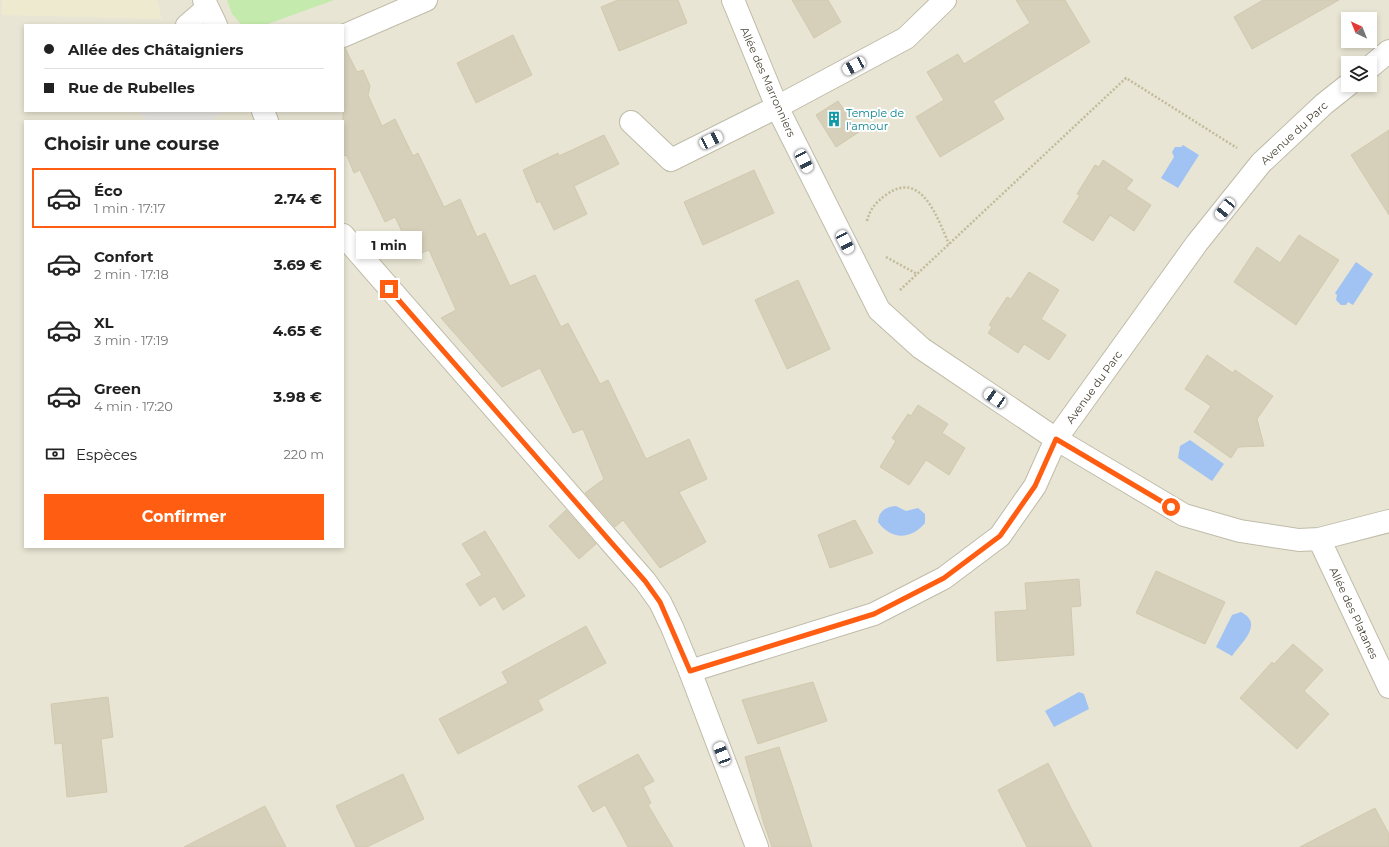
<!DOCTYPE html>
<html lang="fr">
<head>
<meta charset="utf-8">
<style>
  :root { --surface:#fff; --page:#f6f6f6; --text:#222; --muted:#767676; --line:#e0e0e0; --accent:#ff5d12 }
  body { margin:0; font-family:Montserrat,sans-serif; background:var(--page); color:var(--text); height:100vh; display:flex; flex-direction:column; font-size:15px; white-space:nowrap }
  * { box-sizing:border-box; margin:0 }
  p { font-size:13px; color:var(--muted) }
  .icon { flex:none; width:22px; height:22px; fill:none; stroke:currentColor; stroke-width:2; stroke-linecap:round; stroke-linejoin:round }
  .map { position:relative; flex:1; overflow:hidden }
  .panel { position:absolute; left:24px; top:120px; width:320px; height:428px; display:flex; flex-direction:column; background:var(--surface); border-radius:0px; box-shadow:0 2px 6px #0003 }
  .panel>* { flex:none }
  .hud { position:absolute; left:24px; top:24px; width:320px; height:88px; border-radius:0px; box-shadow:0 2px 6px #0003; display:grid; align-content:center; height:88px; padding:0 20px; background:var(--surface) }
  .needle { width:26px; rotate:317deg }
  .fabs { position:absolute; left:1341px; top:12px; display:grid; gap:8px }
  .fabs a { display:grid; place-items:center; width:36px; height:36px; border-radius:0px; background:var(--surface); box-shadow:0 2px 6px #0003; font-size:20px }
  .end { position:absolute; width:18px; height:18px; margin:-9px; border:5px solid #ff5d12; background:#fff; box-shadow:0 0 0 2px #fff }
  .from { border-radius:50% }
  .bubble { position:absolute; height:28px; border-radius:0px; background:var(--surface); box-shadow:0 2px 6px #0003; font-size:13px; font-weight:700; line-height:28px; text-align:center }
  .car { position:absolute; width:12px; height:24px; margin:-12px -6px; border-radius:5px; box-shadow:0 0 3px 1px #0007; background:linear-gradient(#fff 24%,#345 0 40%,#fff 0 76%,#345 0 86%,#fff 0) }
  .hud b { display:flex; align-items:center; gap:14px; height:38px; font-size:15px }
  .hud b+b { border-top:1px solid var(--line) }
  .hud i { width:10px; height:10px; background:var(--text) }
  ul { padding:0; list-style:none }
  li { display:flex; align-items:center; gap:12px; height:60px; margin:0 8px 6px; padding:0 12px; border:2px solid transparent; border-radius:0px }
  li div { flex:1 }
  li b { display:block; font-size:15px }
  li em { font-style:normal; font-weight:700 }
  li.current { border-color:var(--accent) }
  li>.icon { width:36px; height:36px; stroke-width:1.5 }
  h2 { padding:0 20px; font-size:18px; line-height:48px }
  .pay { display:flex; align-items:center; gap:10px; height:44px; padding:0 20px; font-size:15px }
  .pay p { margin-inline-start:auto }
  .cta { display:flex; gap:8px; margin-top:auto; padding:8px 20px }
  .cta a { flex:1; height:46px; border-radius:0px; background:var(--accent); color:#fff; font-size:16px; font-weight:700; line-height:46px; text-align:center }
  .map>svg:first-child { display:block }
  .residential { fill:#e8e5d4; fill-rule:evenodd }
  .education { fill:#eeead0 }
  .green { fill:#c5eaad }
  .parking { fill:#e5e3df }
  .water { fill:#a0c3f3 }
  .building { fill:#d6d0bb; stroke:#d1c9ae }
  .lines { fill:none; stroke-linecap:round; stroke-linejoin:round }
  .service-casing { stroke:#c0bca9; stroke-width:22 }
  .minor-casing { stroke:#c0bca9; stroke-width:24 }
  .tertiary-casing { stroke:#c0bca9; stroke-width:24 }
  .path { stroke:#c2ba99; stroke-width:2.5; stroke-dasharray:2 2; stroke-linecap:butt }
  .service { stroke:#fff; stroke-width:20 }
  .minor { stroke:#fff; stroke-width:22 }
  .tertiary { stroke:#fff; stroke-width:22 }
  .route { stroke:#ff5d12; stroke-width:5 }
  .labels { text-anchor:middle; stroke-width:4; stroke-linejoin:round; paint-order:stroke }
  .street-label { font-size:11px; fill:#474335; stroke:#fff }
  .culture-label { font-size:11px; fill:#0d838f; stroke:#fff; text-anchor:start }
</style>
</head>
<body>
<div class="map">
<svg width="1389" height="847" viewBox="0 0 1389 847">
  <rect width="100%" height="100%" fill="#f4f2e6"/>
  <!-- residential -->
  <path class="residential" d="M0 0H1389V847H0ZM1348 19H1370V41H1348ZM25 25H343V111H25ZM1348 63H1370V85H1348ZM25 121H343V547H25Z"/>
  <!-- education -->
  <path class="education" d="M2 0H157L162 19 2 15Z"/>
  <!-- green -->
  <path class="green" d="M227 0H334L265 25H242L232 14Z"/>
  <!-- parking -->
  <path class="parking" d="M139 111H221L222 113 210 121H147Z"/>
  <!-- water -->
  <path class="water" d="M1183 145 1199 155 1178 188 1161 178 1174 157 1172 152 1175 147H1181Z
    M1356 262 1373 274 1353 305 1348 302 1346 305H1341L1336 300 1337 295 1335 293Z
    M1190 440 1224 464 1212 481 1178 458 1180 446Z
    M896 506 906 511 918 508 925 514V523C911 540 891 540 878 522 879 511 885 507 896 506Z
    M1241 612C1264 624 1242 642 1232 656L1216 647 1232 615Z
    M1079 692 1084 694 1089 709 1054 727 1045 711Z"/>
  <!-- building -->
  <path class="building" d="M618 0H678L687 23 619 51 601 7Z
    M792 0H828L841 22 814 38Z
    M1016 0H1065L1090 42 993 101 1004 119 940 157 916 117 944 100 927 72 958 54 964 64 1030 23Z
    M1263 0H1339L1252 49 1234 17Z
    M513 35 532 75 476 103 457 63Z
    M343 48H345L357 72 363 70 370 86 368 95 382 126 395 119 413 156 418 153 444 207 460 199 477 237 485 233 510 286 535 275 561 327 568 323 600 384 608 380 646 459 689 439 707 479 679 492 706 542 660 568 623 520 615 527 585 493 604 479 583 429 573 433 540 368 502 387 441 318 456 310 429 250 419 254 412 239 407 242 395 217 385 222 360 170 354 173 347 156 343 155Z
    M838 101 859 132 836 147 816 115Z
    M1389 130V215L1351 155Z
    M604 135 619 164 574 186 587 214 554 230 540 201 537 203 523 170 558 153 559 156Z
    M1103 160 1133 180 1126 189 1151 205 1134 231 1110 215 1093 241 1063 222 1080 195 1077 194 1095 165 1099 167Z
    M754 170 774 213 703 245 684 202Z
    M1299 235 1339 260 1296 325 1234 282 1257 247 1280 263Z
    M1029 272 1059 290 1041 319 1066 335 1049 360 1024 344 1018 353 988 333 992 327 989 325 1007 297 1011 299Z
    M798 280 830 349 787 369 755 300Z
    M1207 355 1233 373 1235 370 1273 396 1257 419 1264 446 1238 447 1231 458 1194 432 1211 406 1185 389Z
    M918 405 948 424 942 433 965 448 949 475 926 460 909 485 880 467 896 441 892 438 908 414 911 416Z
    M566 510 596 544 579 559 549 526Z
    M855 520 873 553 830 568 818 535Z
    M485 531 525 596 503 610 495 596 480 606 466 584 482 575 462 544Z
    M1156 571 1225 602 1205 644 1136 613Z
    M1079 579 1081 606 1071 607 1074 655 997 661 995 612 1027 610 1025 583Z
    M586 626 606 663 538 700 543 710 458 754 439 719 508 683 502 672Z
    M1293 644 1323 670 1304 691 1329 714 1297 749 1240 698 1272 662 1274 664Z
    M813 682 827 721 758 744 742 700Z
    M108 697 113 737 101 739 107 792 67 797 62 743 55 744 51 704Z
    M779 747 793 788 812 847H772L764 824 745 757Z
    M638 754 654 781 643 787 651 803 648 805 673 847H628L605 805 593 812 578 786Z
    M1048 763 1072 810 1092 847H1027L998 790Z
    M403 774 424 819 367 847H356L336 806Z
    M265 806 286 847H184Z
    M1375 808 1389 834V847H1300Z"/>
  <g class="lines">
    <defs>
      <path id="service" d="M186 25 207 7"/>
      <path id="minor" d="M733 0 777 107 879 310 921 348 1056 439 1184 515 1240 531 1299 540 1319 539 1389 521
        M1370 67 1389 51
        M631 122 671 160 777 107 906 38 945 0
        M1319 539 1389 687
        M690 671 874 614 944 578 1000 536 1035 486 1056 439 1197 243 1261 163 1324 104 1348 85"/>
      <path id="tertiary" d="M204 0 216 25
        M343 36 426 0
        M263 111 267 121
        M343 235 645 581 660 602 672 627 690 671 757 847"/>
    </defs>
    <!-- service casing -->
    <use href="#service" class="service-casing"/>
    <!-- minor casing -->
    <use href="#minor" class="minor-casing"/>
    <!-- tertiary casing -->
    <use href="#tertiary" class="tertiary-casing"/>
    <!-- path -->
    <path class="path" d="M867 221C870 209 876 202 886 195 922 168 938 220 949 244
      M886 257 917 274
      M900 290 1126 78 1237 148"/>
    <!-- service -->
    <use href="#service" class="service"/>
    <!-- minor -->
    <use href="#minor" class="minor"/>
    <!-- tertiary -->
    <use href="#tertiary" class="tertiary"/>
  </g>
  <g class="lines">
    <!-- route -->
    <path class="route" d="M389 289 645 581 660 602 690 671 874 614 944 578 1000 536 1035 486 1056 439 1171 507"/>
  </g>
  <!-- icons -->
  <defs>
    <symbol id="building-bare" viewBox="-9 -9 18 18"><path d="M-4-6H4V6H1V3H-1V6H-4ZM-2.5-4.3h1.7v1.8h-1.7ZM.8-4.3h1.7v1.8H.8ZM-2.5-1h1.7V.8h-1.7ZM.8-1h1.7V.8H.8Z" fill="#0f9aa8" stroke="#fff" stroke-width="2.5" paint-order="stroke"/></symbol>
  </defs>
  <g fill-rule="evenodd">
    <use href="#building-bare" x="823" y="108" width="22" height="22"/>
  </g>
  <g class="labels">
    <!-- street labels -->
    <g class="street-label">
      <text transform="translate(768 82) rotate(66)" y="4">Allée des Marronniers</text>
      <text transform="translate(1294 133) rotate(-43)" y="4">Avenue du Parc</text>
      <text transform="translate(1094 387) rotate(-54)" y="4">Avenue du Parc</text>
      <text transform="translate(1354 613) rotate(65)" y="4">Allée des Platanes</text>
    </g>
    <!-- culture labels -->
    <g class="culture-label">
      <text x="846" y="117">Temple de<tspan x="846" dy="13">l'amour</tspan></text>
    </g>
  </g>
</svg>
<div class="fabs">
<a><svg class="needle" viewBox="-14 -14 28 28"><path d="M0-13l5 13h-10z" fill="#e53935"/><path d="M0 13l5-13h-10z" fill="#767676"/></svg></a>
<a><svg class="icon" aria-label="layers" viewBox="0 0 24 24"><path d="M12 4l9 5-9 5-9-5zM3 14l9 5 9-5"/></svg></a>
</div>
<i class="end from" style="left:1171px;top:507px"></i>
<i class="end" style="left:389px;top:289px"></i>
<div class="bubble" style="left:356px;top:231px;width:66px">1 min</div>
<i class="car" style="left:854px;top:66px;rotate:242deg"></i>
<i class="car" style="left:711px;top:140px;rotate:64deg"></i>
<i class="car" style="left:804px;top:161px;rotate:153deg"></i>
<i class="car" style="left:1225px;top:209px;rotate:219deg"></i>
<i class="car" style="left:845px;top:242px;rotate:153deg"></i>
<i class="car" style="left:995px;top:398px;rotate:304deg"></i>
<i class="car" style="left:722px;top:754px;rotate:339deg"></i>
<div class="hud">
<b><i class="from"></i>Allée des Châtaigniers</b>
<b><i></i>Rue de Rubelles</b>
</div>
<section class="panel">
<h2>Choisir une course</h2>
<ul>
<li class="current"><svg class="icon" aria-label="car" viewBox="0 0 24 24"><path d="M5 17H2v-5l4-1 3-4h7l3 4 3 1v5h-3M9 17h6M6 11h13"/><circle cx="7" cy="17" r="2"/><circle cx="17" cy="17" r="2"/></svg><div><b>Éco</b><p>1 min · 17:17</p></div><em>2.74 €</em></li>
<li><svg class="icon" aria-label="car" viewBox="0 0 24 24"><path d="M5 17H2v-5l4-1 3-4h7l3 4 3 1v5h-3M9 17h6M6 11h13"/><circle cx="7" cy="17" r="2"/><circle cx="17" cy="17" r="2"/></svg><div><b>Confort</b><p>2 min · 17:18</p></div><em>3.69 €</em></li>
<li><svg class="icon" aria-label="car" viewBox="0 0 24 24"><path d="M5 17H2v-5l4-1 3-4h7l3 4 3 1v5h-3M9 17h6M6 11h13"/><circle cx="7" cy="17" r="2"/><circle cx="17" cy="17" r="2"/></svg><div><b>XL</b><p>3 min · 17:19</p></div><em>4.65 €</em></li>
<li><svg class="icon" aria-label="car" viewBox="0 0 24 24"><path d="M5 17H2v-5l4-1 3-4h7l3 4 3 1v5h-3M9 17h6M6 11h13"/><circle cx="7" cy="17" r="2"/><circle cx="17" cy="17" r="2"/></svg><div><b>Green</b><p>4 min · 17:20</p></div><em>3.98 €</em></li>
</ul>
<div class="pay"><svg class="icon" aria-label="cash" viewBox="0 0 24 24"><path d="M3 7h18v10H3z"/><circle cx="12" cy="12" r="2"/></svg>Espèces<p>220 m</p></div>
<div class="cta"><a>Confirmer</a></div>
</section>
</div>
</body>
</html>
